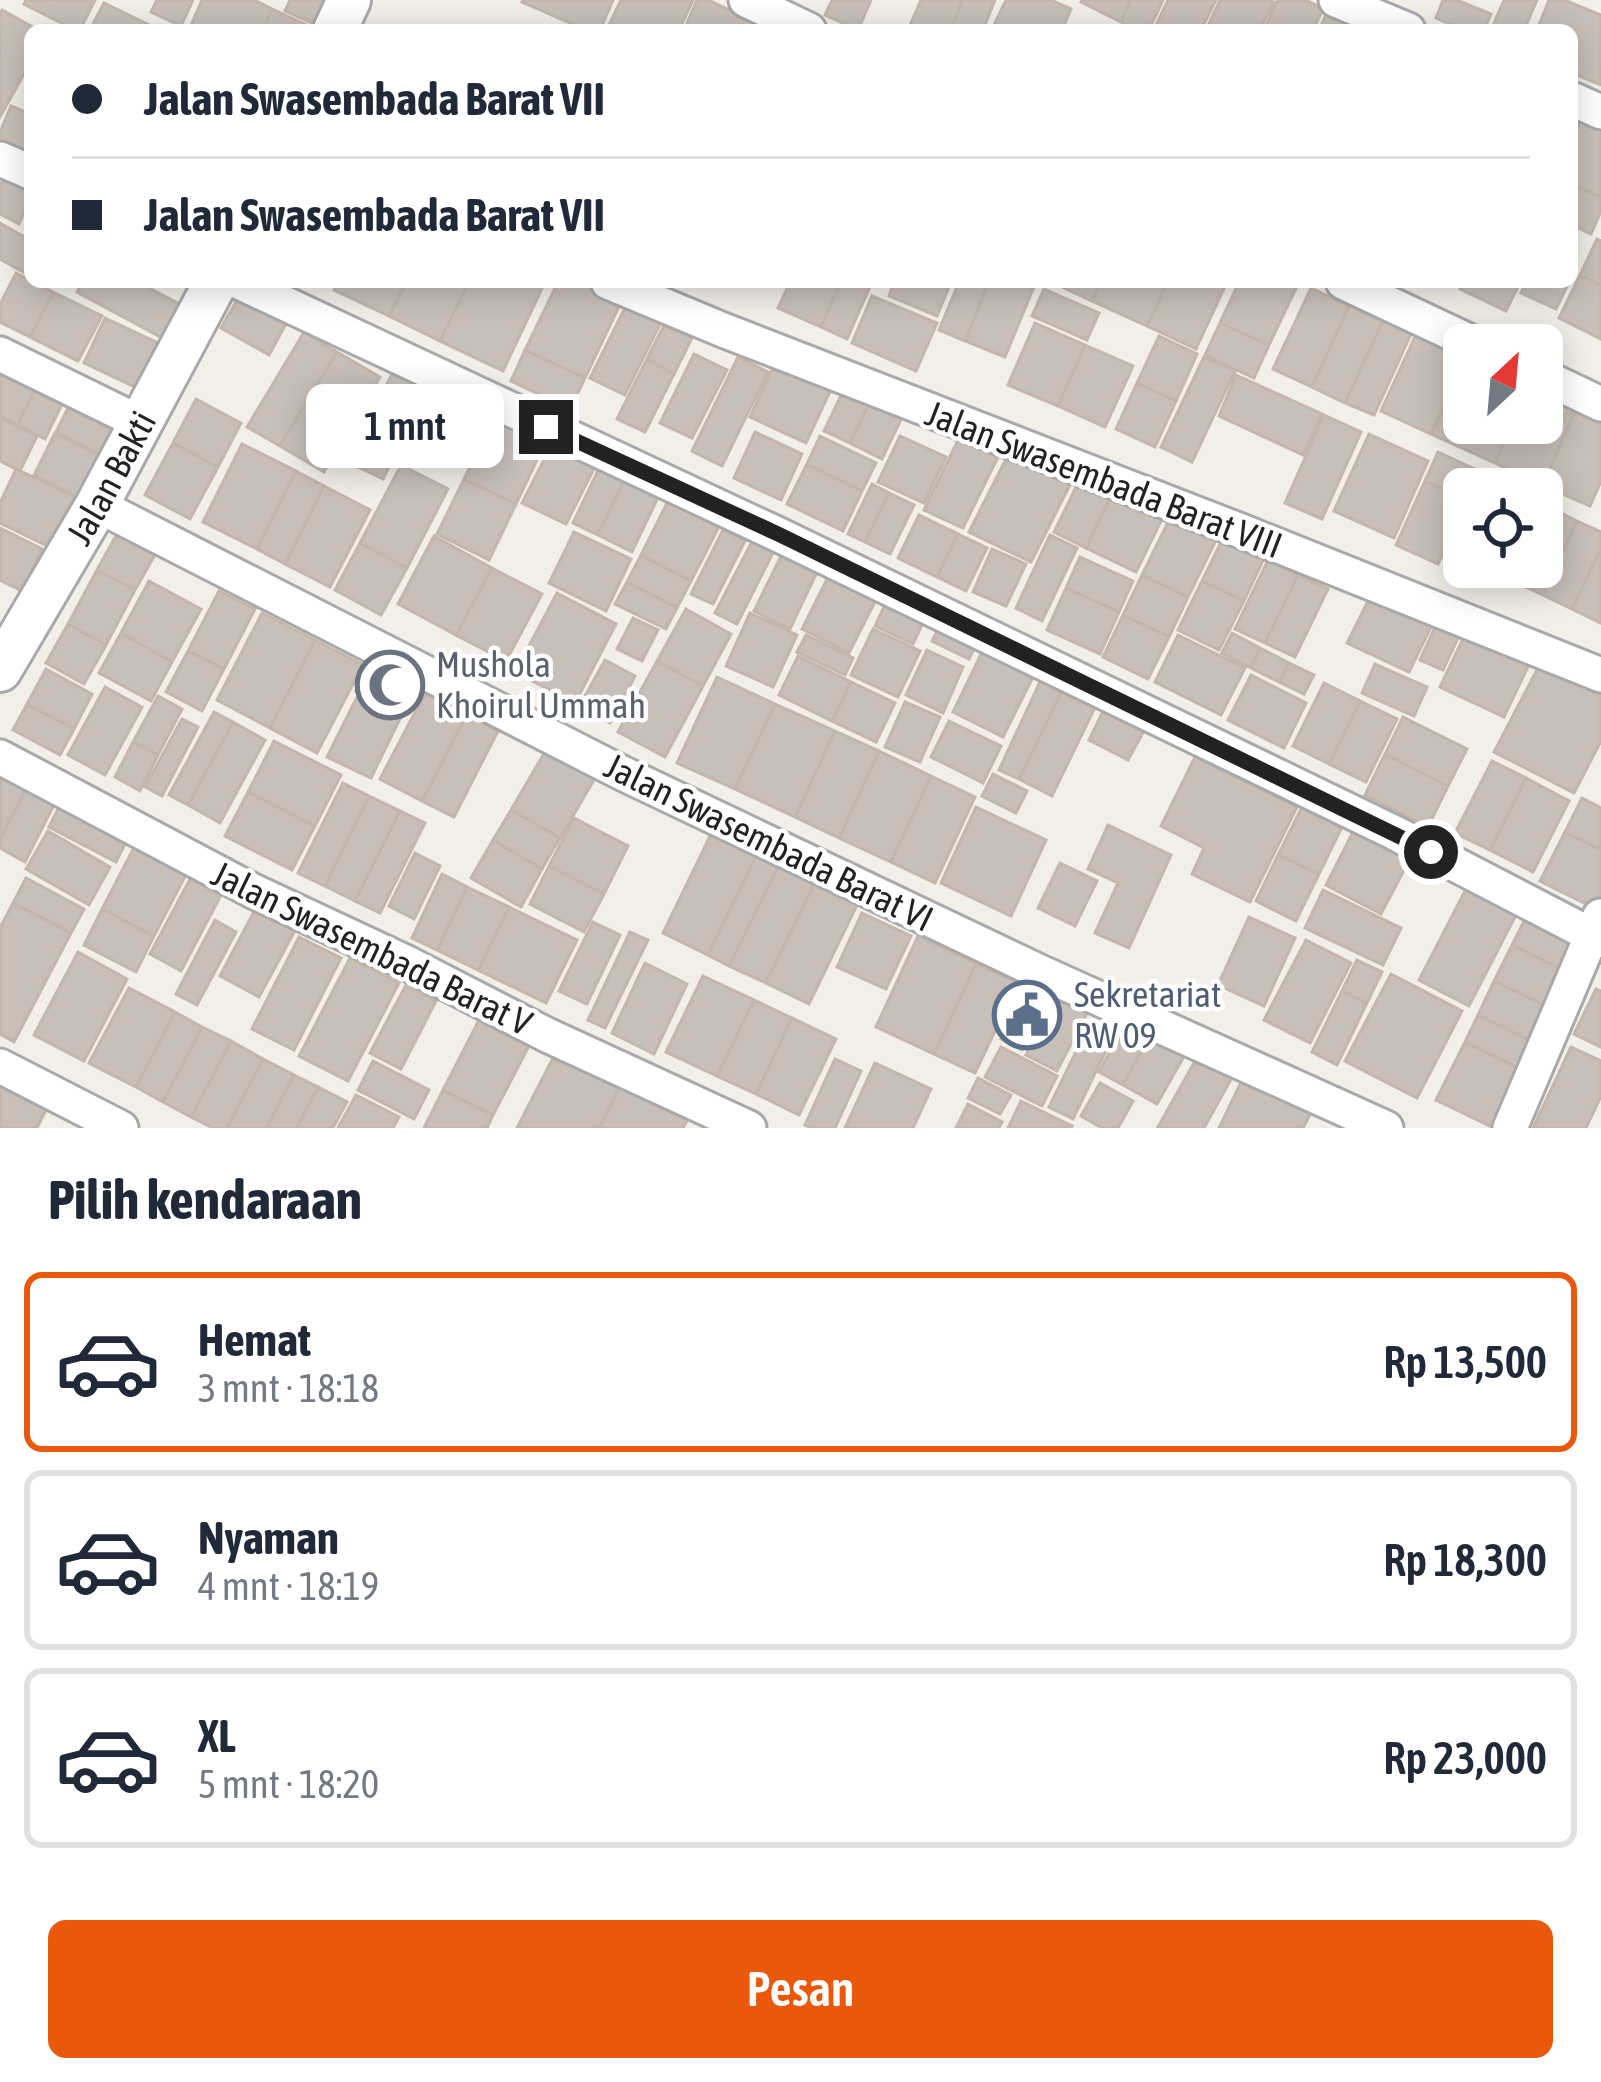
<!DOCTYPE html>
<html lang="id">
<head>
<meta charset="utf-8">
<style>
  :root { --surface:#fff; --page:#f2f2f3; --text:#1f2937; --muted:#747a83; --line:#e0e1e3; --accent:#ea580c }
  body { margin:0; font-family:"Asap Condensed",sans-serif; background:var(--page); color:var(--text); height:100vh; display:flex; flex-direction:column; font-size:45px; white-space:nowrap }
  * { box-sizing:border-box; margin:0 }
  p { font-size:39px; color:var(--muted) }
  .icon { flex:none; width:66px; height:66px; fill:none; stroke:currentColor; stroke-width:2; stroke-linecap:round; stroke-linejoin:round }
  .map { position:relative; height:1128px; overflow:hidden }
  .side { display:flex; flex-direction:column; background:var(--surface); flex:1 }
  .side>* { flex:none }
  .guide { position:absolute; left:24px; top:24px; width:1554px; height:264px; border-radius:18px; box-shadow:0 6px 30px #0003; display:grid; align-content:center; height:264px; padding:0 48px; background:var(--surface) }
  .needle { width:78px; rotate:26deg }
  .controls { position:absolute; left:1443px; top:324px; display:grid; gap:24px }
  .controls a { display:grid; place-items:center; width:120px; height:120px; border-radius:18px; background:var(--surface); box-shadow:0 6px 30px #0003; font-size:60px }
  .end { position:absolute; width:54px; height:54px; margin:-27px; border:15px solid #222; background:#fff; box-shadow:0 0 0 6px #fff }
  .from { border-radius:50% }
  .bubble { position:absolute; height:84px; border-radius:18px; background:var(--surface); box-shadow:0 6px 30px #0003; font-size:39px; font-weight:600; line-height:84px; text-align:center }
  .guide b { display:flex; align-items:center; gap:42px; height:114px; font-size:45px }
  .guide b+b { border-top:3px solid var(--line) }
  .guide i { width:30px; height:30px; background:var(--text) }
  ul { padding:0; list-style:none }
  li { display:flex; align-items:center; gap:36px; height:180px; margin:0 24px 18px; padding:0 24px; border:6px solid var(--line); border-radius:18px }
  li div { flex:1 }
  li b { display:block; font-size:45px }
  li em { font-style:normal; font-weight:600 }
  li.active { border-color:var(--accent) }
  li>.icon { width:108px; height:108px; stroke-width:1.5 }
  h2 { padding:0 48px; font-size:54px; line-height:144px }
  .cta { display:flex; gap:24px; margin-top:auto; padding:24px 48px }
  .cta a { flex:1; height:138px; border-radius:18px; background:var(--accent); color:#fff; font-size:48px; font-weight:600; line-height:138px; text-align:center }
  .map>svg:first-child { display:block }
  .building { fill:#c7bfb8; stroke:#c4b6ab; stroke-width:3 }
  .lines { fill:none; stroke-linecap:round; stroke-linejoin:round }
  .minor-casing { stroke:#a9a9a9; stroke-width:39 }
  .tertiary-casing { stroke:#a9a9a9; stroke-width:48 }
  .minor { stroke:#fff; stroke-width:33 }
  .tertiary { stroke:#fff; stroke-width:42 }
  .route { stroke:#222; stroke-width:15 }
  .labels { text-anchor:middle; stroke-width:9; stroke-linejoin:round; paint-order:stroke }
  .street-label { font-size:36px; fill:#222; stroke:#fff }
  .worship-label { font-size:36px; fill:#5b616d; stroke:#fff; text-anchor:start }
  .service-label { font-size:36px; fill:#4e5e75; stroke:#fff; text-anchor:start }
</style>
</head>
<body>
<div class="map">
<svg width="1601" height="1128" viewBox="0 0 1601 1128">
  <rect width="100%" height="100%" fill="#f2efe9"/>
  <!-- building -->
  <path class="building" d="M26 0H95L80 30H75L24 4Z
    M157 0H193L181 26 151 12Z
    M202 0H254L272 9 263 30H189Z
    M290 0H339L326 29 285 11Z
    M523 0H613L600 30H586L522 2Z
    M621 0H693L679 30H609L607 29Z
    M697 0H708L757 23 754 30H684Z
    M832 0H871L858 30 825 15Z
    M921 0H963L950 30H908Z
    M963 0H995L983 30H950Z
    M1006 0H1051L1071 9 1062 30H995L992 29Z
    M1082 0H1131L1121 22 1081 2Z
    M1131 0H1163L1149 30H1139L1121 22Z
    M1168 0H1216L1201 30H1167L1156 25Z
    M1220 0H1269L1274 2 1260 30H1206Z
    M1278 0H1306L1323 9 1313 30H1264Z
    M1443 0H1457L1491 14 1484 30H1463L1436 18Z
    M1504 0H1537L1524 30H1491Z
    M1549 0H1564L1601 15V85L1572 73V30H1537Z
    M104 3 160 30H90Z
    M1330 6 1381 30H1319Z
    M272 9 318 30H263Z
    M2 10 38 30H30V63L0 117V14Z
    M11 106 30 114V159L0 146V132Z
    M1584 113 1601 121V197L1572 184V139Z
    M9 169 30 180V198L19 224 0 214V186Z
    M1572 184 1601 197V211L1591 234 1572 225Z
    M0 223 30 240V276L0 259Z
    M1597 239 1601 241V285L1580 275Z
    M16 273 53 292 30 337 0 322V304Z
    M1580 275 1601 285V339L1559 318Z
    M82 282H138L181 305 164 339 77 292Z
    M337 282H406L389 316 334 290Z
    M406 282H469L440 341 389 316Z
    M469 282H545L503 371 440 341Z
    M558 282H583L622 300 585 378 525 350Z
    M790 282H841L821 327 778 308Z
    M841 282H872L847 339 821 327Z
    M894 282H951L937 316 889 296Z
    M959 282H989L965 341 939 330Z
    M989 282H1016L1033 289 1005 357 965 341Z
    M1051 282H1101L1092 301Z
    M1101 282H1168L1147 326 1092 301Z
    M1168 282H1227L1196 349 1147 326Z
    M1239 282H1299L1269 345 1220 323Z
    M1463 282H1520L1506 311 1460 289Z
    M1526 282H1569L1556 309 1521 293Z
    M1311 288 1349 306 1312 387 1273 369Z
    M1044 289 1099 313 1087 340 1032 316Z
    M53 292 102 316 78 361 30 337Z
    M240 295 287 322 269 355 221 328Z
    M872 296 937 323 916 371 852 343Z
    M628 302 663 318 625 395 590 378Z
    M1349 306 1383 321 1345 403 1312 387Z
    M105 318 173 350 152 395 84 363Z
    M1383 321 1411 334 1374 415 1345 403Z
    M1035 323 1085 345 1058 406 1008 385Z
    M1220 323 1269 345 1254 378 1205 355Z
    M664 325 692 338 674 374 647 359Z
    M1419 328 1464 348V363L1431 434 1381 411Z
    M304 332 337 352 280 446 247 427Z
    M1159 336 1197 354 1176 401 1137 383Z
    M1085 345 1133 366 1105 427 1058 406Z
    M525 350 585 378 570 409 511 381Z
    M337 352 380 377 324 472 280 446Z
    M694 354 727 370 692 438 660 423Z
    M738 357 768 372 722 466 692 451Z
    M1204 357 1235 371 1192 462 1161 447Z
    M647 359 674 374 645 432 617 419Z
    M777 359 833 385 806 443 750 417Z
    M1464 363V423H1514L1495 463 1431 434Z
    M0 366 42 376 17 425 0 416Z
    M394 370 429 388 383 479 348 462Z
    M1236 375 1322 414 1303 455 1219 416Z
    M42 376 69 390 45 439 17 425Z
    M848 381 874 393 850 443 824 431Z
    M1137 383 1176 401 1155 447 1116 429Z
    M436 384 459 396 425 462 401 451Z
    M1542 384 1580 401 1542 485 1495 463 1514 423H1542Z
    M874 393 906 409 882 459 850 443Z
    M75 394 124 420 106 457 56 432Z
    M196 399 241 423 218 467 173 443Z
    M465 400 490 413 470 450 445 437Z
    M1580 401 1601 411V481L1590 506 1542 485Z
    M496 414 547 439 516 504 464 479Z
    M1324 415 1361 432 1322 519 1285 503Z
    M0 418 37 436 20 471 0 461Z
    M755 432 802 454 781 500 734 478Z
    M55 433 105 458 83 500 34 475Z
    M1369 434 1428 461 1394 538 1334 511Z
    M820 436 876 463 862 491 807 464Z
    M900 436 946 457 924 503 878 482Z
    M555 438 599 459 566 524 522 503Z
    M959 438 998 457 963 528 924 510Z
    M173 443 218 467 190 519 145 495Z
    M242 444 296 471 257 549 203 522Z
    M1011 449 1072 481 1031 562 969 532Z
    M1438 452 1479 471 1472 489H1464V499L1425 481Z
    M603 460 628 472 598 535 573 523Z
    M807 464 862 491 843 531 787 504Z
    M401 465 448 489 407 568 360 543Z
    M16 469 84 501 60 552 0 523V503Z
    M296 471 324 486 285 564 257 549Z
    M628 472 662 489 632 552 598 535Z
    M464 479 516 504 489 560 437 534Z
    M1080 479 1112 494 1086 548 1054 532Z
    M1425 481 1464 499V506L1438 564 1396 545Z
    M872 484 889 493 865 542 848 534Z
    M324 486 370 510 330 587 285 564Z
    M673 491 724 517 691 581 641 555Z
    M889 493 914 505 890 554 865 542Z
    M1112 494 1162 519 1136 572 1086 548Z
    M1542 504 1577 521 1543 595 1505 577 1509 567H1542Z
    M1175 508 1221 530 1188 597 1142 575Z
    M919 515 958 534 937 577 898 558Z
    M1577 521 1601 532V548L1572 609 1543 595Z
    M123 523 161 544 135 590 97 570Z
    M0 528 42 549 22 591 0 580Z
    M723 530 745 541 713 604 691 594Z
    M574 532 631 559 606 611 549 583Z
    M757 532 778 543 737 624 715 613Z
    M958 534 987 548 966 591 937 577Z
    M1225 534 1266 554 1244 601 1202 581Z
    M1050 535 1077 548 1042 621 1016 608Z
    M434 536 492 568 456 635 398 604Z
    M360 543 407 568 381 615 335 590Z
    M786 546 821 564 790 629 754 611Z
    M1601 548V623L1572 609Z
    M992 549 1026 564 1006 606 973 592Z
    M641 555 691 581 677 608 627 582Z
    M1080 557 1133 581 1119 612 1066 588Z
    M1268 560 1298 575 1265 643 1235 629Z
    M833 567 881 590 849 653 802 629Z
    M492 568 542 594 506 661 456 635Z
    M97 570 135 590 106 645 68 624Z
    M1142 575 1188 597 1169 637 1123 615Z
    M1298 575 1328 589 1295 657 1265 643Z
    M149 581 201 609 172 662 121 633Z
    M1202 581 1244 601 1219 650 1178 630Z
    M627 582 677 608 666 629 615 604Z
    M1066 588 1119 612 1100 654 1047 630Z
    M219 591 255 609 224 669 188 651Z
    M1373 591 1434 621 1409 672 1347 643Z
    M557 593 616 624 575 703 515 672Z
    M889 596 927 614 913 644 875 626Z
    M686 609 731 634 703 686 657 661Z
    M1442 612 1465 623 1443 670 1420 660Z
    M262 613 315 640 270 728 217 700Z
    M750 613 797 635 773 687 726 666Z
    M1123 615 1169 637 1148 679 1103 657Z
    M633 618 658 630 642 661 617 649Z
    M943 619 980 637 969 659 932 641Z
    M68 624 106 645 84 684 46 663Z
    M1470 624 1534 654 1504 717 1440 687Z
    M873 629 920 651 898 697 851 675Z
    M121 633 172 662 151 701 99 673Z
    M1232 633 1260 648 1251 668 1222 653Z
    M806 635 853 658 845 675 797 652Z
    M1178 635 1245 668 1221 715 1155 682Z
    M315 640 363 665 317 753 270 728Z
    M984 648 1035 673 1003 737 953 712Z
    M1260 648 1289 663 1279 682 1251 668Z
    M927 650 963 667 943 713 906 695Z
    M188 651 224 669 202 711 166 692Z
    M379 653 424 679 401 717 356 691Z
    M798 656 851 682 832 721 779 695Z
    M605 660 635 676 610 723 579 707Z
    M657 661 703 686 665 757 618 732Z
    M1289 663 1314 675 1304 694 1279 682Z
    M1375 664 1427 687 1414 716 1362 693Z
    M1540 664 1601 696V741L1574 793 1494 752Z
    M46 669 92 694 74 729 27 704Z
    M1046 669 1068 679 1019 779 999 770Z
    M1251 675 1306 703 1284 748 1228 720Z
    M717 677 775 704 735 789 677 763Z
    M1068 679 1101 695 1052 796 1019 779Z
    M851 682 895 703 876 742 832 721Z
    M1324 683 1360 701 1329 764 1293 746Z
    M105 687 142 707 105 775 68 755Z
    M425 693 467 714 422 801 380 779Z
    M158 696 182 709 158 755 133 742Z
    M357 697 400 719 371 778 327 757Z
    M1109 699 1150 720 1128 760 1089 740Z
    M1360 701 1397 719 1366 782 1329 764Z
    M905 702 940 717 920 762 885 747Z
    M27 704 74 729 60 755 13 730Z
    M775 704 835 731 795 817 735 789Z
    M214 712 233 722 188 805 169 795Z
    M467 714 498 731 454 817 422 801Z
    M1403 717 1467 749 1448 786 1385 754Z
    M182 719 198 727 162 796 145 787Z
    M949 721 1001 746 983 783 931 757Z
    M233 722 265 740 220 823 188 805Z
    M835 731 879 751 839 838 795 817Z
    M274 741 341 775 315 826 248 792Z
    M133 742 158 755 140 791 115 777Z
    M549 745 598 773 560 838 511 810Z
    M879 751 931 776 891 862 839 838Z
    M1385 754 1448 786 1428 827 1365 795Z
    M1195 757 1297 807 1250 902 1192 874 1204 848 1161 826Z
    M1492 761 1526 778 1490 850 1455 833Z
    M0 762 32 778 0 839Z
    M993 774 1027 791 1016 813 982 796Z
    M931 776 975 797 935 883 891 862Z
    M32 778 60 793 25 862 0 848V839Z
    M1526 778 1569 801 1533 872 1490 850Z
    M343 783 369 796 325 886 298 873Z
    M248 792 315 826 292 870 225 836Z
    M66 793 133 828 116 862 49 827Z
    M369 796 400 811 355 901 325 886Z
    M1582 798 1601 808V850L1565 832Z
    M1305 801 1345 821 1319 874 1278 855Z
    M976 807 1046 840 1011 916 941 883Z
    M511 810 560 838 542 869 493 840Z
    M400 811 425 823 380 913 355 901Z
    M574 818 628 846 604 894 549 866Z
    M1108 825 1171 855 1129 948 1095 933 1118 883 1088 869Z
    M1356 826 1412 855 1381 914 1326 885Z
    M48 831 110 867 89 905 26 869Z
    M712 832 757 854 708 955 663 933Z
    M1565 832 1601 850V898L1596 909 1540 881Z
    M141 834 193 861 154 936 102 909Z
    M493 840 542 869 521 907 471 878Z
    M415 853 440 866 414 919 389 906Z
    M757 854 779 865 729 966 708 955Z
    M1278 855 1319 874 1296 921 1256 901Z
    M1060 863 1097 881 1075 926 1038 908Z
    M779 865 815 882 766 983 729 966Z
    M549 866 604 894 584 932 530 904Z
    M196 868 227 884 181 971 150 954Z
    M442 874 467 887 437 950 412 938Z
    M26 878 84 909 71 933 13 903Z
    M815 882 858 903 809 1004 766 983Z
    M467 887 509 907 478 970 437 950Z
    M1467 887 1517 913 1469 1006 1419 980Z
    M1323 890 1401 928 1383 965 1305 928Z
    M13 903 71 933 14 1042 0 1034V928Z
    M258 904 298 925 259 997 220 976Z
    M509 907 577 940 546 1003 478 970Z
    M102 909 154 936 136 972 84 945Z
    M1529 911 1586 939 1570 973 1512 945Z
    M862 913 911 936 886 989 837 967Z
    M1249 917 1295 938 1264 1006 1218 985Z
    M215 920 236 932 197 1005 176 994Z
    M593 922 620 935 587 1004 559 991Z
    M630 932 648 940 605 1028 588 1020Z
    M918 936 976 964 934 1054 876 1027Z
    M299 937 341 958 294 1050 252 1029Z
    M1306 940 1351 963 1310 1043 1264 1020Z
    M1512 945 1570 973 1552 1009 1494 981Z
    M78 952 127 979 84 1061 34 1035Z
    M350 958 399 983 348 1081 299 1056Z
    M1357 960 1382 972 1367 1003 1342 991Z
    M645 963 687 984 654 1054 612 1033Z
    M976 964 1018 983 975 1073 934 1054Z
    M1391 974 1462 1011 1417 1098 1345 1061Z
    M703 976 754 1000 717 1076 666 1052Z
    M1033 980 1053 991 1022 1050 1001 1039Z
    M1494 981 1552 1009 1535 1043 1478 1015Z
    M406 985 436 1001 401 1069 370 1053Z
    M129 988 175 1012 136 1087 89 1063Z
    M1596 989 1601 991V1047L1574 1034Z
    M1342 991 1367 1003 1337 1065 1312 1052Z
    M1057 994 1088 1011 1057 1071 1026 1055Z
    M754 1000 792 1018 756 1094 717 1076Z
    M175 1012 202 1027 163 1102 136 1087Z
    M1478 1015 1535 1043 1522 1070 1465 1042Z
    M792 1018 836 1039 799 1115 756 1094Z
    M1128 1018 1152 1032 1123 1085 1099 1072Z
    M479 1020 529 1046 493 1115 443 1090Z
    M1091 1021 1115 1032 1073 1119 1049 1107Z
    M202 1027 231 1041 191 1117 163 1102Z
    M1152 1032 1187 1051 1157 1104 1123 1085Z
    M231 1041 263 1059 227 1128H213L191 1117Z
    M1465 1042 1522 1070 1494 1128 1436 1100Z
    M1001 1047 1057 1076 1042 1106 985 1077Z
    M1571 1047 1601 1061V1096L1586 1128H1533Z
    M556 1052 621 1085 599 1128H517Z
    M1200 1052 1235 1072 1204 1128H1161L1158 1127Z
    M263 1059 294 1075 266 1128H227Z
    M835 1059 861 1071 835 1128H811L805 1125Z
    M373 1061 429 1090 414 1119 358 1090Z
    M875 1063 931 1089 913 1128H845Z
    M294 1075 318 1087 297 1128H266Z
    M1244 1076 1313 1109 1303 1128H1219Z
    M978 1078 1011 1095 1000 1114 968 1098Z
    M0 1080 48 1106 37 1128H0Z
    M1100 1083 1133 1101 1118 1128H1102L1081 1116Z
    M621 1085 688 1119 683 1128H599Z
    M318 1087 347 1102 333 1128H297Z
    M443 1090 493 1115 487 1128H424Z
    M356 1095 399 1117 393 1128H338Z
    M1021 1101 1072 1126 1071 1128H1008Z
    M968 1104 1002 1122 999 1128H956Z"/>
  <g class="lines">
    <defs>
      <path id="minor" d="M746 0 809 30
        M1336 0 1408 30
        M1572 99 1601 112
        M0 159 30 172
        M239 282 777 534 1395 833 1601 940
        M608 282 723 330 1241 531 1601 675
        M1343 282 1477 345
        M0 354 141 423
        M1542 376 1601 404
        M97 505 622 773 1040 972 1386 1128
        M0 757 253 891 407 963 547 1035 749 1128
        M0 1066 121 1128
        M1510 1128 1600 916"/>
      <g id="tertiary">
        <path d="M335 30 349 0"/>
        <path id="s1" d="M0 670 97 505 216 282"/>
      </g>
    </defs>
    <!-- minor casing -->
    <use href="#minor" class="minor-casing"/>
    <!-- tertiary casing -->
    <use href="#tertiary" class="tertiary-casing"/>
    <!-- minor -->
    <use href="#minor" class="minor"/>
    <!-- tertiary -->
    <use href="#tertiary" class="tertiary"/>
  </g>
  <g class="lines">
    <!-- route -->
    <path class="route" d="M546 427 778 534 1431 852"/>
  </g>
  <!-- icons -->
  <defs>
    <symbol id="mosque-ring" viewBox="-11 -11 22 22"><circle r="9.5" fill="#fff" stroke="#6b7280" stroke-width="1.5"/><path d="M3.5-4.9A6 6 0 1 0 3.5 4.9A5 5 0 1 1 3.5-4.9Z" fill="#6b7280"/></symbol>
    <symbol id="civic-ring" viewBox="-11 -11 22 22"><circle r="9.5" fill="#fff" stroke="#5c6f8a" stroke-width="1.5"/><path d="M-.6-6.5H3V-4.5H.6V-3L4-1V1h2V6H-6V1h2V-1L-.6-3ZM-1.2 2.5V6h2.4V2.5Z" fill="#5c6f8a"/></symbol>
  </defs>
  <g fill-rule="evenodd">
    <use href="#mosque-ring" x="352" y="647" width="76" height="76"/>
    <use href="#civic-ring" x="989" y="977" width="76" height="76"/>
  </g>
  <g class="labels">
    <!-- street labels -->
    <g class="street-label">
      <text dy="13" stroke="none"><textPath href="#s1" startOffset="222">Jalan Bakti</textPath></text>
      <text transform="translate(1104 479) rotate(21)" y="13">Jalan Swasembada Barat VIII</text>
      <text transform="translate(769 842) rotate(26)" y="13">Jalan Swasembada Barat VI</text>
      <text transform="translate(372 948) rotate(26)" y="13">Jalan Swasembada Barat V</text>
    </g>
    <!-- worship labels -->
    <g class="worship-label">
      <text x="436" y="677">Mushola<tspan x="436" dy="41">Khoirul Ummah</tspan></text>
    </g>
    <!-- service labels -->
    <g class="service-label">
      <text x="1074" y="1007">Sekretariat<tspan x="1074" dy="41">RW 09</tspan></text>
    </g>
  </g>
</svg>
<div class="controls">
<a><svg class="needle" viewBox="-14 -14 28 28"><path d="M0-13l5 13h-10z" fill="#e53935"/><path d="M0 13l5-13h-10z" fill="#747a83"/></svg></a>
<a><svg class="icon" aria-label="locate" viewBox="0 0 24 24"><circle cx="12" cy="12" r="6"/><path d="M12 2v4M12 18v4M2 12h4M18 12h4"/></svg></a>
</div>
<i class="end from" style="left:1431px;top:852px"></i>
<i class="end" style="left:546px;top:427px"></i>
<div class="bubble" style="left:306px;top:384px;width:198px">1 mnt</div>
<div class="guide">
<b><i class="from"></i>Jalan Swasembada Barat VII</b>
<b><i></i>Jalan Swasembada Barat VII</b>
</div>
</div>
<section class="side">
<h2>Pilih kendaraan</h2>
<ul>
<li class="active"><svg class="icon" aria-label="car" viewBox="0 0 24 24"><path d="M5 17H2v-5l4-1 3-4h7l3 4 3 1v5h-3M9 17h6M6 11h13"/><circle cx="7" cy="17" r="2"/><circle cx="17" cy="17" r="2"/></svg><div><b>Hemat</b><p>3 mnt · 18:18</p></div><em>Rp 13,500</em></li>
<li><svg class="icon" aria-label="car" viewBox="0 0 24 24"><path d="M5 17H2v-5l4-1 3-4h7l3 4 3 1v5h-3M9 17h6M6 11h13"/><circle cx="7" cy="17" r="2"/><circle cx="17" cy="17" r="2"/></svg><div><b>Nyaman</b><p>4 mnt · 18:19</p></div><em>Rp 18,300</em></li>
<li><svg class="icon" aria-label="car" viewBox="0 0 24 24"><path d="M5 17H2v-5l4-1 3-4h7l3 4 3 1v5h-3M9 17h6M6 11h13"/><circle cx="7" cy="17" r="2"/><circle cx="17" cy="17" r="2"/></svg><div><b>XL</b><p>5 mnt · 18:20</p></div><em>Rp 23,000</em></li>
</ul>
<div class="cta"><a>Pesan</a></div>
</section>
</body>
</html>
